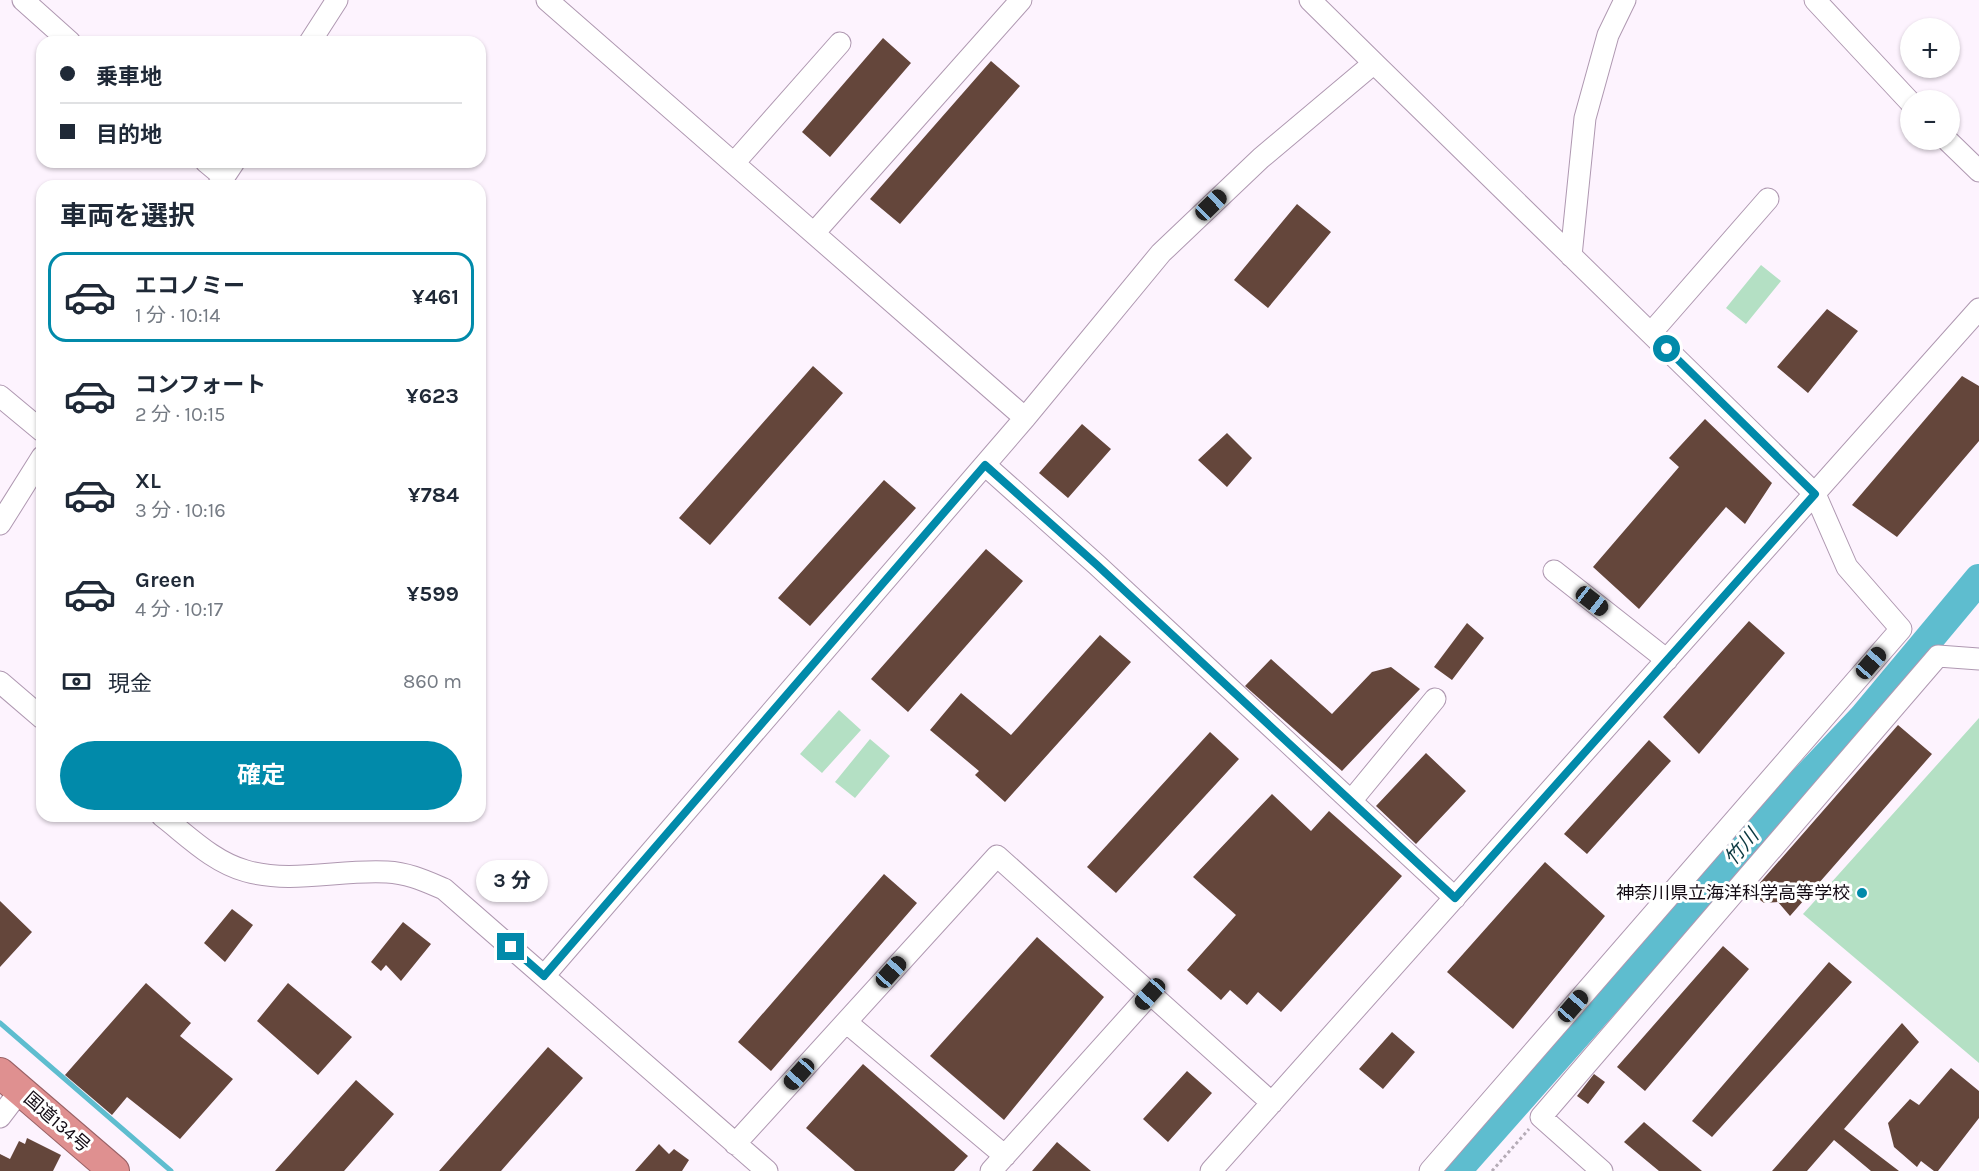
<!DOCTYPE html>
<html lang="ja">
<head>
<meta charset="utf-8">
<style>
  :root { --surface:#fff; --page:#f6f6f7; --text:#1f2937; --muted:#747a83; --line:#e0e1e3; --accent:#018aaa }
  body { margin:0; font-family:Karla,"Noto Sans JP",sans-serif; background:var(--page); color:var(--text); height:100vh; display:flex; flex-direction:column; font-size:22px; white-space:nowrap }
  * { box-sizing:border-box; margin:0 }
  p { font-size:20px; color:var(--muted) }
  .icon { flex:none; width:33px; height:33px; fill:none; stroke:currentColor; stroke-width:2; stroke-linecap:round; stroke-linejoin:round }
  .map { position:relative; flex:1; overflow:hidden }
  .side { position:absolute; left:36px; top:180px; width:450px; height:642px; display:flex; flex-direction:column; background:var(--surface); border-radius:18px; box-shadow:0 2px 4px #0004 }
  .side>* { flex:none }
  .banner { position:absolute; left:36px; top:36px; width:450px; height:132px; border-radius:18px; box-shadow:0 2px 4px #0004; display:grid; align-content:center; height:132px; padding:0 24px; background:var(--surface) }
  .controls { position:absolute; left:1900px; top:18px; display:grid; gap:12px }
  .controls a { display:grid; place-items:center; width:60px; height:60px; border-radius:50%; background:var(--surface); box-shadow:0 2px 4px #0004; font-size:30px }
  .end { position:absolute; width:27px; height:27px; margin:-14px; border:8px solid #018aaa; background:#fff; box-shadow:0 0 0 3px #fff }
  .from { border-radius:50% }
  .bubble { position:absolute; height:42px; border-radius:21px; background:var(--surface); box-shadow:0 2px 4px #0004; font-size:20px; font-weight:700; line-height:42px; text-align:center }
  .car { position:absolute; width:18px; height:36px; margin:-18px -9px; border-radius:8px; box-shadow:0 0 4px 2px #0007; background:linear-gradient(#222 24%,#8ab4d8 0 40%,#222 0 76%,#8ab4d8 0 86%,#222 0) }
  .banner b { display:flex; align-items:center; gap:21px; height:57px; font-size:22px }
  .banner b+b { border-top:2px solid var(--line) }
  .banner i { width:15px; height:15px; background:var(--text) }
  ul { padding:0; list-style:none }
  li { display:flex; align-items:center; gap:18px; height:90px; margin:0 12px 9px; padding:0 12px; border:3px solid transparent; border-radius:18px }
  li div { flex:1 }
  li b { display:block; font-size:22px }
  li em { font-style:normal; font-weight:700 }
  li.active { border-color:var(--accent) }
  li>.icon { width:54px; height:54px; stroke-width:1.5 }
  h2 { padding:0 24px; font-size:27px; line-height:72px }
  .pay { display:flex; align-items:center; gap:15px; height:66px; padding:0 24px; font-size:22px }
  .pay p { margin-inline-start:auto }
  .action { display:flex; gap:12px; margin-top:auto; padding:12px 24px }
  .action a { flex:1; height:69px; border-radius:36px; background:var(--accent); color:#fff; font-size:24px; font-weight:700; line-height:69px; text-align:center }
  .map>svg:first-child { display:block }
  .green { fill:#b4e0c4 }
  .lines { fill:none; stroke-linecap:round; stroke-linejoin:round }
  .stream { stroke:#5ebdcf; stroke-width:5 }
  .river { stroke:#5ebdcf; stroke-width:30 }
  .building { fill:#64463b }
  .minor-casing { stroke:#af98b1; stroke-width:23 }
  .highway-casing { stroke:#986165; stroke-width:32 }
  .path { stroke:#b5abb6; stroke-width:3; stroke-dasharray:3 3; stroke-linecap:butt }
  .minor { stroke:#fff; stroke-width:21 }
  .highway { stroke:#df9090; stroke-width:30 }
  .route { stroke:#018aaa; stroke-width:8 }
  .poi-dot { fill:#018aaa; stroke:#fff; stroke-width:2 }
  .labels { text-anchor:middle; stroke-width:6; stroke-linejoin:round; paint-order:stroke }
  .poi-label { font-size:18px; fill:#130b14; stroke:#fff; text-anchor:end }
  .street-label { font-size:18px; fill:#130b14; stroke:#fff }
  .water-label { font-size:20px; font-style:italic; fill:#0b3941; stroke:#fff }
</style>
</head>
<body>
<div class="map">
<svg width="1979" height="1171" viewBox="0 0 1979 1171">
  <rect width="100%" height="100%" fill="#fdf3fe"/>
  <!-- green -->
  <path class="green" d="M1761 265 1781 281 1746 324 1726 308Z
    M839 710 861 730 822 773 800 754Z
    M1979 718V1063L1803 914Z
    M870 739 890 756 855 798 835 782Z"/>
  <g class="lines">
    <!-- stream -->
    <path class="stream" d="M0 1023 171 1171"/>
    <!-- river -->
    <path class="river" d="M1456 1171 1761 826 1863 718 1979 579"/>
  </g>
  <!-- building -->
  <path class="building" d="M883 38 911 63 830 157 802 132Z
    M991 61 1020 86 900 224 870 199Z
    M1297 204 1331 232 1268 308 1234 280Z
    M1827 309 1858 331 1808 393 1777 367Z
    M813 366 843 393 710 545 679 518Z
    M1962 376 1979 386V441L1897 537 1852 505Z
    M1705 419 1772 483 1745 524 1726 507 1639 609 1593 567 1679 467 1669 458Z
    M1082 424 1111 449 1068 498 1039 473Z
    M1227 433 1252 458 1227 487 1198 460Z
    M884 480 916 508 810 626 778 598Z
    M986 549 1023 581 908 712 871 679Z
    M1749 621 1785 653 1699 754 1663 717Z
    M1467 623 1484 638 1452 680 1434 667Z
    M1100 635 1131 662 1005 802 975 775 979 771 930 730 961 693 1011 735Z
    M1271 659 1332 714 1372 672 1391 667 1420 689 1342 771 1245 686Z
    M1898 725 1932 754 1790 916 1778 902 1764 903 1751 893Z
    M1210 732 1239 759 1116 893 1087 867Z
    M1649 740 1671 761 1587 854 1564 834Z
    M1426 753 1466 791 1416 844 1376 806Z
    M1272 794 1311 831 1329 811 1402 876 1281 1012 1258 992 1247 1005 1230 990 1221 1000 1187 970 1236 915 1193 877Z
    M1545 862 1605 916 1513 1029 1447 972Z
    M884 874 917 903 771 1071 738 1042Z
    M0 901 32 932 0 967Z
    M232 909 253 925 225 962 204 943Z
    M403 922 431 944 401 981 386 965 381 971 371 962Z
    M1037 937 1104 997 1004 1120 930 1056Z
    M1723 946 1749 969 1645 1091 1617 1067Z
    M1829 962 1852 982 1712 1137 1692 1121Z
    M146 983 191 1023 180 1036 233 1079 180 1139 127 1097 112 1115 65 1075Z
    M288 983 352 1037 318 1075 257 1021Z
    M1902 1023 1919 1042 1844 1129 1899 1171H1871L1834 1140 1807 1171H1772Z
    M1392 1032 1415 1052 1383 1089 1359 1069Z
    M548 1047 583 1078 501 1171H439Z
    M863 1064 968 1156 954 1171H855L806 1128Z
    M1951 1068 1979 1091V1118L1938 1171H1934L1921 1161 1917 1167 1894 1147 1888 1123 1910 1099 1919 1105Z
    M1187 1071 1212 1093 1168 1142 1143 1119Z
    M1594 1074 1605 1082 1588 1104 1577 1096Z
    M356 1080 394 1114 344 1171H275Z
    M1644 1122 1702 1171H1659L1624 1142Z
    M27 1138 61 1155 53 1171H0V1154L10 1159 19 1141 25 1144Z
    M1057 1142 1091 1171H1032Z
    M659 1144 669 1154 674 1149 689 1160 682 1171H635Z"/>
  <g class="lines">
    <defs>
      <path id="minor" d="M23 0 70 42
        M547 0 1025 418
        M1815 0 1911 103
        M310 42 337 0
        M1374 63 1815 494 1847 567 1901 629 1430 1171
        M1947 140 1979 171
        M206 162 224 177
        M734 163 840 43
        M218 186 234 162
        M814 233 1021 0
        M1571 256 1585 118 1608 35 1625 0
        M1651 333 1768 199
        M0 396 42 431
        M985 465 1097 565 1455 898
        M0 524 42 457
        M1554 571 1667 660
        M0 682 42 718
        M1351 801 1435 699
        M162 816C188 836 213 862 246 871 292 884 341 869 387 872 408 873 425 881 444 889L767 1171
        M544 976 1025 418 1161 253 1261 158 1374 63 1310 0
        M846 1022 1005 1156
        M0 1117 16 1096 19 1089
        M735 1144 997 856 1272 1103
        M991 1171 1150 994
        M1211 1171 1979 309
        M1602 1171 1541 1117 1938 656 1979 659"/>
      <path id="highway" d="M0 1073 114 1171"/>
    </defs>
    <!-- minor casing -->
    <use href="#minor" class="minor-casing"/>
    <!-- highway casing -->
    <use href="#highway" class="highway-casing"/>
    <!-- path -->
    <path class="path" d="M1492 1171 1529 1129"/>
    <!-- minor -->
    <use href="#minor" class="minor"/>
    <!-- highway -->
    <use href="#highway" class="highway"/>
  </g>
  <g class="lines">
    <!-- route -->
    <path class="route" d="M511 947 544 976 985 465 1097 565 1455 898 1815 494 1667 349"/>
  </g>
  <!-- markers -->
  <circle class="poi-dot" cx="1862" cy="893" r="6"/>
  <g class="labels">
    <!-- poi labels -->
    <g class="poi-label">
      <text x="1850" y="899">神奈川県立海洋科学高等学校</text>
    </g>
    <!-- street labels -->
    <g class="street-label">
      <text transform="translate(57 1122) rotate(41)" y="6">国道134号</text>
    </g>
    <!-- water labels -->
    <g class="water-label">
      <text transform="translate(1741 847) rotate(-49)" y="7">竹川</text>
    </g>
  </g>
</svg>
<div class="controls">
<a>+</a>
<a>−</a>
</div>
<i class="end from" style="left:1667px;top:349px"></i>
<i class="end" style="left:511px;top:947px"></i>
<div class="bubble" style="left:476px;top:860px;width:72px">3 分</div>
<i class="car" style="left:1211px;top:205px;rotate:46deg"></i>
<i class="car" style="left:1592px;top:601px;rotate:128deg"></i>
<i class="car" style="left:1871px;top:663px;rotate:41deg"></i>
<i class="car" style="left:891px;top:972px;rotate:42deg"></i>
<i class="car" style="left:1150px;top:994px;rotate:222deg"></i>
<i class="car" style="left:1573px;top:1006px;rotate:41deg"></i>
<i class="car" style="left:799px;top:1074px;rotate:222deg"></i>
<div class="banner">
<b><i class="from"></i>乗車地</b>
<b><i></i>目的地</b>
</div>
<section class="side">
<h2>車両を選択</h2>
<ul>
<li class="active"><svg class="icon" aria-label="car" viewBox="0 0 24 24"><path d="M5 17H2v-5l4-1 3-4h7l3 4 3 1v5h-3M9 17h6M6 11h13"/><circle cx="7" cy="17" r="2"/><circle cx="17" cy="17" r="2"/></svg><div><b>エコノミー</b><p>1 分 · 10:14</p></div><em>¥461</em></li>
<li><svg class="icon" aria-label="car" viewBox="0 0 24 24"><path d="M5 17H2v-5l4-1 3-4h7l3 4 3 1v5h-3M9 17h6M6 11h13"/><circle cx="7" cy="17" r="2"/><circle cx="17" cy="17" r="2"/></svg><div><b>コンフォート</b><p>2 分 · 10:15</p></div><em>¥623</em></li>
<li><svg class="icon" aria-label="car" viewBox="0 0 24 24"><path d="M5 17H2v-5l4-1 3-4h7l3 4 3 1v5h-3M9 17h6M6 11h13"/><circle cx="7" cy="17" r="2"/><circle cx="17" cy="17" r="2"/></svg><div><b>XL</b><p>3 分 · 10:16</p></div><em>¥784</em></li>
<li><svg class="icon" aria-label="car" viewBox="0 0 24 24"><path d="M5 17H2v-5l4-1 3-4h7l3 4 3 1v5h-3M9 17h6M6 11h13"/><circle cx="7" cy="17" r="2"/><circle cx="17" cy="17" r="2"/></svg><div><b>Green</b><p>4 分 · 10:17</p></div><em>¥599</em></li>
</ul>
<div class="pay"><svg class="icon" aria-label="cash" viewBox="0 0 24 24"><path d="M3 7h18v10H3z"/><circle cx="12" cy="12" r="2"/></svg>現金<p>860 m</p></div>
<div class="action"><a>確定</a></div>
</section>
</div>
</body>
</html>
